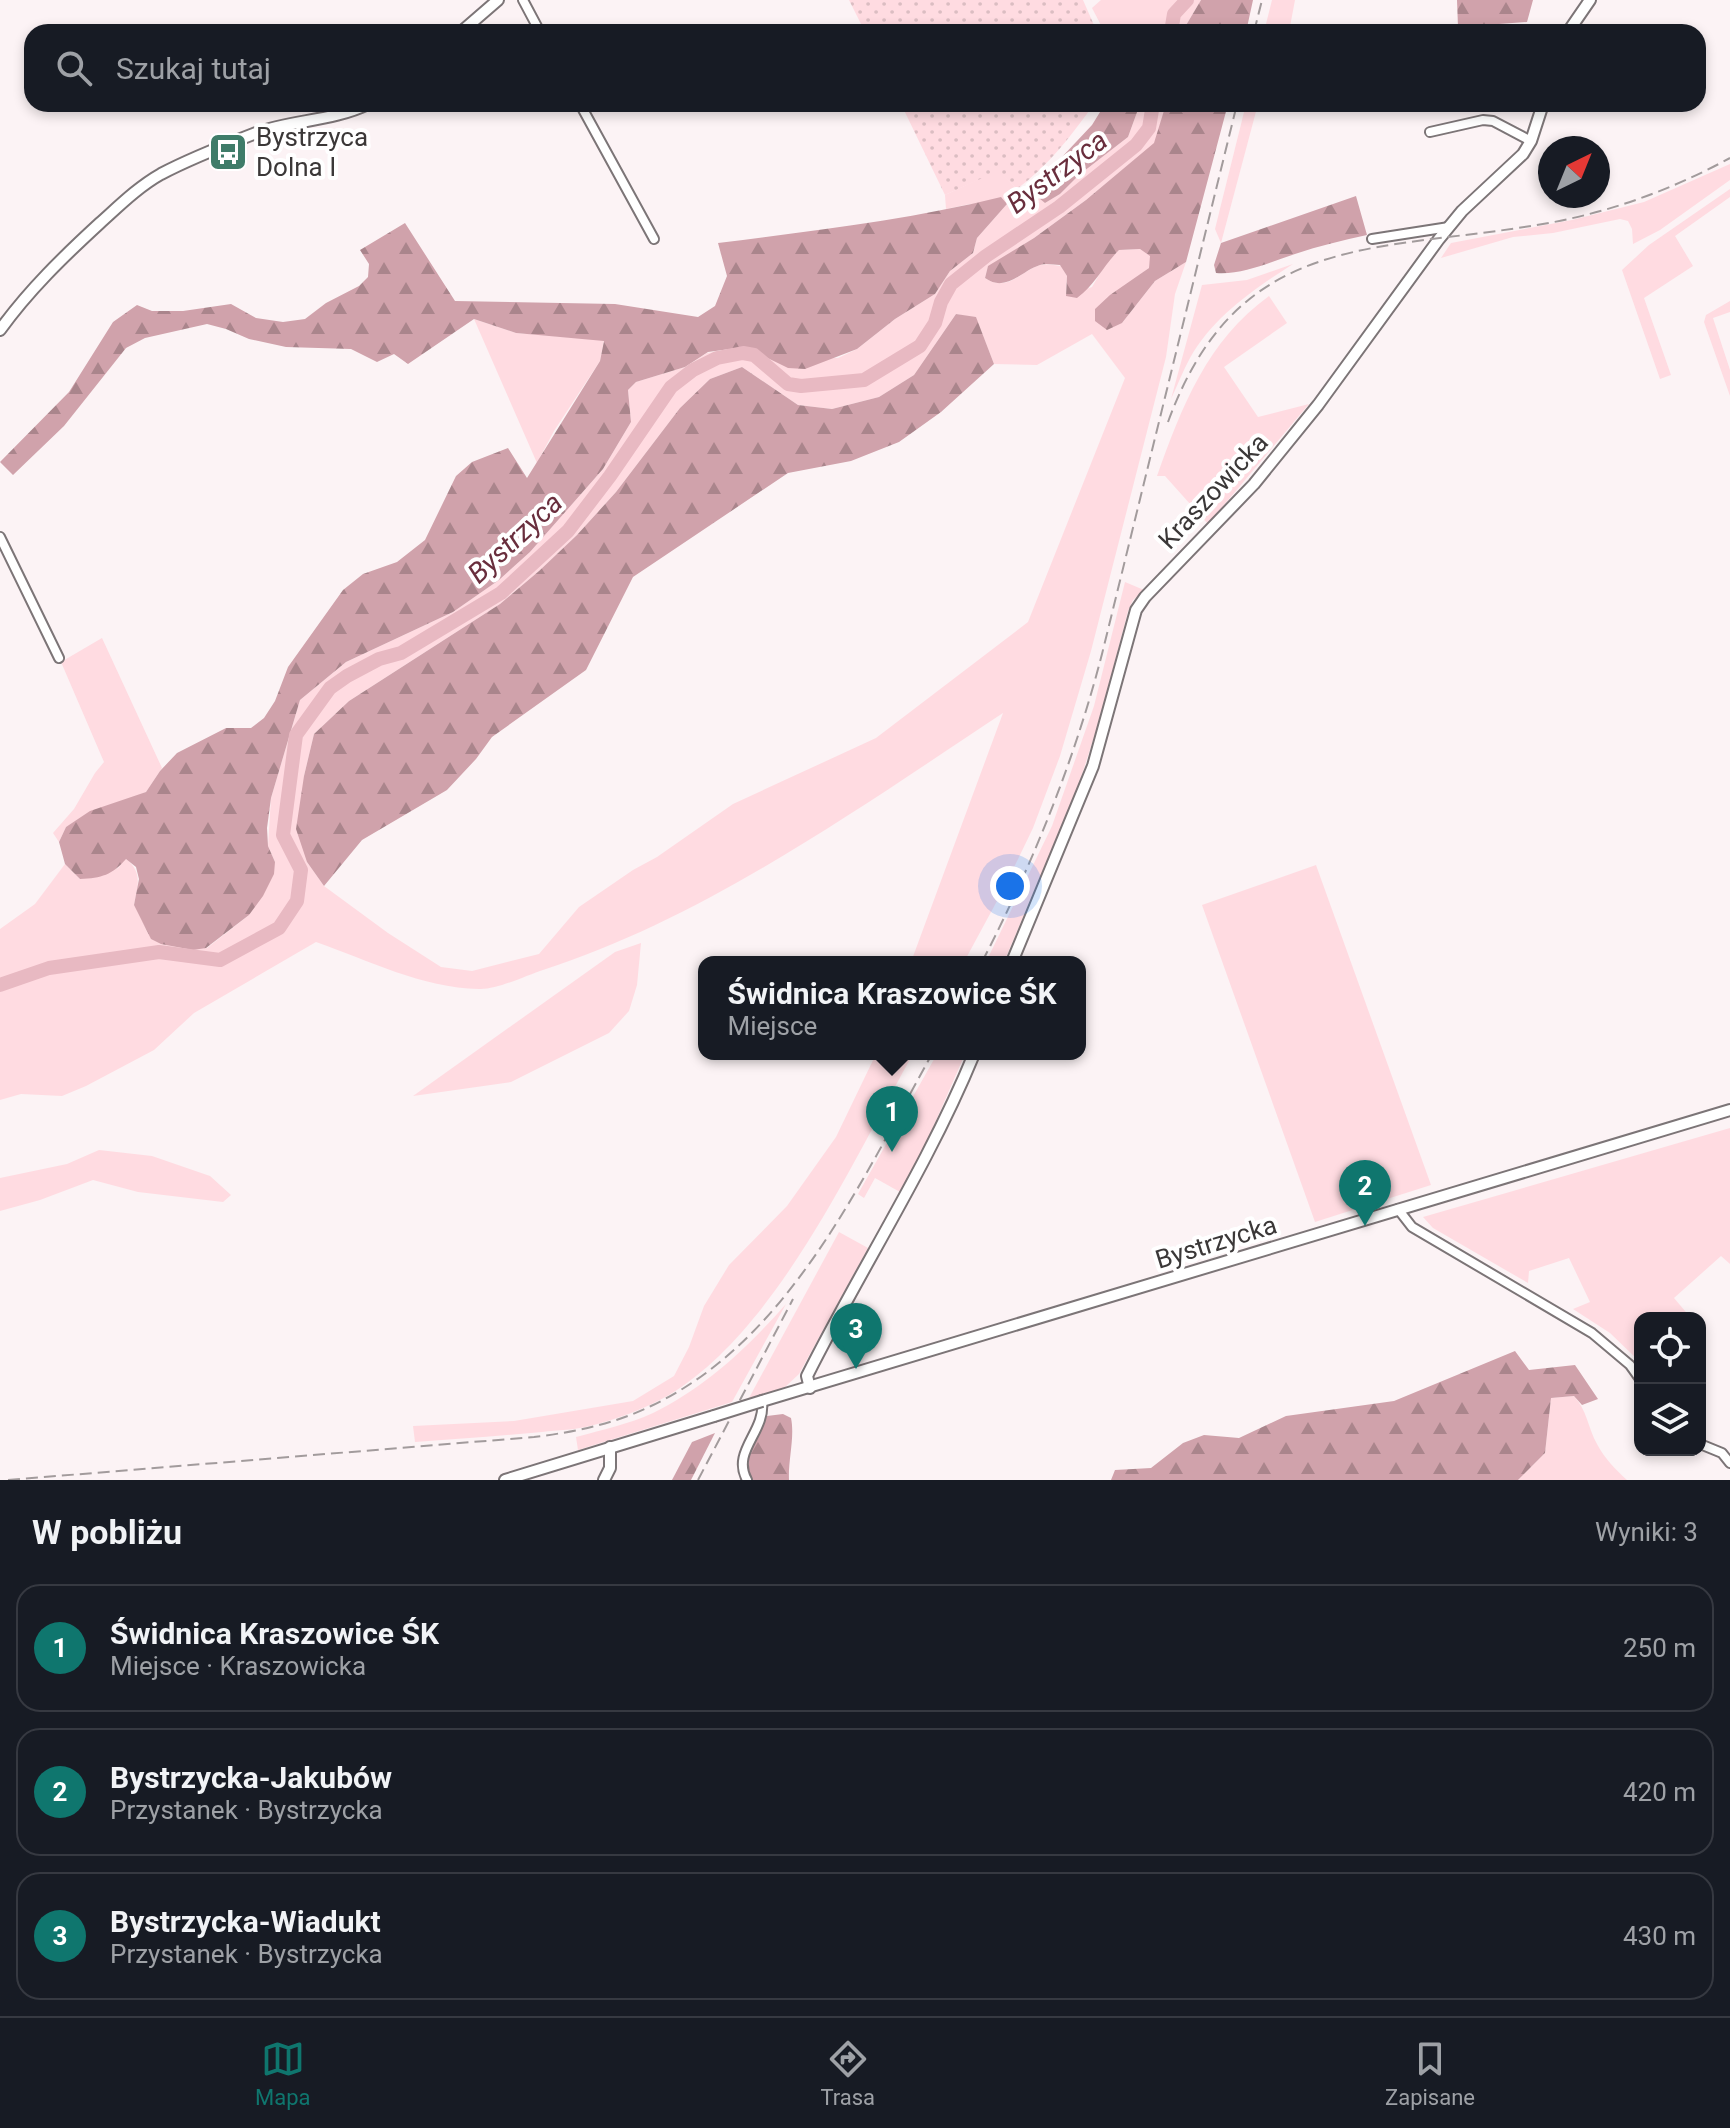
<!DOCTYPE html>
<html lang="pl">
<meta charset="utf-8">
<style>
:root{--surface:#171b24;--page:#20242c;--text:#f1f3f6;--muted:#9ea1a6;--line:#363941;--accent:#0f766e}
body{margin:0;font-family:Roboto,sans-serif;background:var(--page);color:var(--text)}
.controls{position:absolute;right:24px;bottom:24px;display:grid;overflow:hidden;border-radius:16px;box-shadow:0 4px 12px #0003}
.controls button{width:72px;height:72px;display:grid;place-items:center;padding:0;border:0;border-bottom:2px solid var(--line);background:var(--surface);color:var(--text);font:40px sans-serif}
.compass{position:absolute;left:1538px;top:136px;width:72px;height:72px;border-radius:50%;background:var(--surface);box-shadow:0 4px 12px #0003;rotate:43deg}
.you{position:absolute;left:1010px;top:886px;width:28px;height:28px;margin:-20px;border:6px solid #fff;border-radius:50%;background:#1a73e8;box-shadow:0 0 0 12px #1a73e833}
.badge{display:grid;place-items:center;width:52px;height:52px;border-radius:50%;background:var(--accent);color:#fff;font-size:26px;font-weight:700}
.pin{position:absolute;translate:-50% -66px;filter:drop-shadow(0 2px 4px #0008)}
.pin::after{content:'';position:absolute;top:42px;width:28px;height:24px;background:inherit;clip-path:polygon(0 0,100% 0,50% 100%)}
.popup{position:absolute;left:698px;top:956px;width:388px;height:104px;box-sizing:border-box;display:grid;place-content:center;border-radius:16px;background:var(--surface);filter:drop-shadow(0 2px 6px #0005);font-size:26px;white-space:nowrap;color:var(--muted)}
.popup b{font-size:30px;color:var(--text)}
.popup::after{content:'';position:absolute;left:50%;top:100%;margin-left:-16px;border:16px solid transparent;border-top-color:var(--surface)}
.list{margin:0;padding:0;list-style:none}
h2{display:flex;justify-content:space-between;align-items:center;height:104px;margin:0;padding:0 32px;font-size:34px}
h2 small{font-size:26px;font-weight:400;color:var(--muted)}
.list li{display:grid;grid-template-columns:52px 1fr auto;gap:24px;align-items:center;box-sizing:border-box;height:128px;margin:0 16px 16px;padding:0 16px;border:2px solid var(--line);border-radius:24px}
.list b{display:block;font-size:30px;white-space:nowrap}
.list p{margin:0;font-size:26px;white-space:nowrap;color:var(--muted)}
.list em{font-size:26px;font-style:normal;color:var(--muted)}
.icon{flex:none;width:44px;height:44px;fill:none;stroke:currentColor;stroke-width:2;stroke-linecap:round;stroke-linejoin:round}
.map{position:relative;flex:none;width:1730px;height:1480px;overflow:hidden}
.search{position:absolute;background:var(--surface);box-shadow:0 4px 12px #0003;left:24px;right:24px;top:24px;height:88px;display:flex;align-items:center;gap:20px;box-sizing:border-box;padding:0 28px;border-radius:24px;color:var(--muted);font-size:30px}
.sheet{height:536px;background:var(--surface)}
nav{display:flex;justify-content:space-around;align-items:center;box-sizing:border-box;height:112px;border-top:2px solid var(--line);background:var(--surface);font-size:22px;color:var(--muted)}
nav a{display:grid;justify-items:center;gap:4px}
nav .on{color:var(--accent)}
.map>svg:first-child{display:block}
.grass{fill:#ffdbe1;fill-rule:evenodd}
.forest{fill:url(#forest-firs)}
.garden{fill:url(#garden-dots)}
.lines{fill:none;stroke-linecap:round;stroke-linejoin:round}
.river{stroke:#e8b9c2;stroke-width:14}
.minor-casing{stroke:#7c7577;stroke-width:12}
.tertiary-casing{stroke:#7c7577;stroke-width:14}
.minor{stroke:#fff;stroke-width:8}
.tertiary{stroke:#fff;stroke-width:10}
.rail{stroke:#a29b9c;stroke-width:2;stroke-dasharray:12 6;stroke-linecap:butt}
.tertiary-bridge-casing{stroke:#7c7577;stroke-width:14;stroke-linecap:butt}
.tertiary-bridge{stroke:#fff;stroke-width:10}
.labels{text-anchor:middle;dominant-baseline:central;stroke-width:8;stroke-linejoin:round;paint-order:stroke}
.poi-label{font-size:26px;fill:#3b3838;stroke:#fff;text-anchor:start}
.street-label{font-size:26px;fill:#3b3838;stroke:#fff}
.water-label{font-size:28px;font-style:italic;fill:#692e3d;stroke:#fff}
</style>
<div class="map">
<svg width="1730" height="1480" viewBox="0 0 1730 1480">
<defs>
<pattern id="forest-firs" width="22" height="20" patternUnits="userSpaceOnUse" patternTransform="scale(2)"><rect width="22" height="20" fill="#d0a2ab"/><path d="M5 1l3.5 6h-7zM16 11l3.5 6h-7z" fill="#aa858c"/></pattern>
<pattern id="garden-dots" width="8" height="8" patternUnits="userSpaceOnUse" patternTransform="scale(2)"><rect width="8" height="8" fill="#ffdbe1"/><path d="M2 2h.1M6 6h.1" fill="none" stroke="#dbbdc2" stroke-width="1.8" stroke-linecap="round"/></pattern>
</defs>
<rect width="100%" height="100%" fill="#fcf3f5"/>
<g class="grass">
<path d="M 1101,0 L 1201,0 L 1182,32 L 1144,32 L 1137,26 L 1104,31 L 1092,8 Z"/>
<path d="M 1272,0 L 1295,0 L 1289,32 L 1264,32 Z"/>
<path d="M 1140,104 L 1166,104 L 1155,143 L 1086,200 L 1034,238 L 988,267 L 985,278 C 1007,293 1021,271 1040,265 C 1046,263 1054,265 1061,266 L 1067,276 L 1066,296 L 1092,287 L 1106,263 L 1119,250 L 1140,249 L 1151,256 L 1149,268 L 1132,281 L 1122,323 L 1155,281 L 1186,262 L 1175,294 L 1166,357 L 1091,651 L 1060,756 L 1033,828 L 1004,888 L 964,962 L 911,962 L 1003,713 C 861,807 705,918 543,970 C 525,976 496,990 479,989 C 422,988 368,960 316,942 L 194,1013 L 154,1050 L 86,1086 L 62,1096 L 21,1094 L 0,1100 L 0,929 L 35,904 L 65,864 L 80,879 L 118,868 L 125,858 C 143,872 138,885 134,905 L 207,948 L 249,915 L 275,862 L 268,846 L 271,798 L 300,700 L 346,662 L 453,612 L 499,580 L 530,552 L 603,469 L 631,422 L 628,390 L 636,382 L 685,367 L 707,353 L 745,347 L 765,355 L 838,358 L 857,349 L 895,319 L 935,294 L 950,271 L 973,253 L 977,238 L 1007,204 L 970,204 L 946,209 L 945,195 L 998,170 L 1017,189 L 1030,191 L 1045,203 L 1060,194 L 1079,175 L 1128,137 ZM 956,314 L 976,318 L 994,364 L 1037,365 L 1092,334 L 1125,378 L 1028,622 L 876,738 L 733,804 L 657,857 L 633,870 L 579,907 L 539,954 L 472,971 L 441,967 L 388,933 L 324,886 L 307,862 L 304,776 L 314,734 L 349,701 L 500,604 L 539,571 L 577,535 L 616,492 L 680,408 L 710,379 L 742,367 L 798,405 L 832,409 L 879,397 L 914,375 Z"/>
<path d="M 1246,104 L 1258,104 L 1221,243 L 1215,229 Z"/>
<path d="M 1730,164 L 1730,180 L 1660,230 L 1633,244 L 1632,229 L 1628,221 L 1620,219 L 1553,233 L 1513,237 L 1441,258 L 1451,243 L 1572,220 L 1644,202 Z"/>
<path d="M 1730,189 L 1730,197 L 1675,236 L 1693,266 L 1644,298 L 1671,375 L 1660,379 L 1622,270 L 1649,245 Z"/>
<path d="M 1293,264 C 1254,289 1213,317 1190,358 C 1183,371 1177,386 1171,399 L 1202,285 L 1247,280 Z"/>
<path d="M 1269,296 L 1287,323 L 1224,367 L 1258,417 L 1309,404 L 1208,524 L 1165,476 L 1157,476 C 1182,406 1207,341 1269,296 Z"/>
<path d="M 1730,301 L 1730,312 L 1713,318 L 1730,370 L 1730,396 L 1704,322 L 1706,315 Z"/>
<path d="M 474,319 L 516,333 L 604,340 L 600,361 L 554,431 L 537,463 Z"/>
<path d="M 1125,582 L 1144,590 L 1133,600 L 1128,611 L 1101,715 L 1078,787 L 1004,962 L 986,962 L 1052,826 L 1094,706 Z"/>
<path d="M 102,638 L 162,768 L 146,792 L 66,827 L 59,842 L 53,833 L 74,809 L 95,773 L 104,762 L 61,662 Z"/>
<path d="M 1316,865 L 1431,1185 L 1315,1222 L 1202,905 Z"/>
<path d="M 641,943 L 637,985 L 629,1011 L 609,1033 L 511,1082 L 413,1096 L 615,952 Z"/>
<path d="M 876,1054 L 913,1054 C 852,1162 777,1330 669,1395 C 645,1409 617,1419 590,1426 C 575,1430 558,1430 542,1432 C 500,1436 457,1439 415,1442 L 413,1426 L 514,1421 L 633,1401 L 674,1376 L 689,1347 L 704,1306 L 729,1265 L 787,1206 L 836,1137 Z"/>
<path d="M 937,1054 L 965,1054 L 928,1139 L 900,1192 L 875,1178 L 864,1198 L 858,1194 Z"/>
<path d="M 1730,1128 L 1730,1264 L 1721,1256 L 1674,1298 L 1691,1318 L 1640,1318 L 1639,1361 L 1610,1333 L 1573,1309 L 1590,1302 L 1569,1258 L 1529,1271 L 1528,1283 L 1433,1228 L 1423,1217 Z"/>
<path d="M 99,1150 L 152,1156 L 210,1176 L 231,1195 L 223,1202 L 138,1192 L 93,1180 L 40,1200 L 0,1211 L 0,1178 L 67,1164 Z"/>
<path d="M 839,1232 L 868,1248 L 799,1374 L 783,1389 L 749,1398 Z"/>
<path d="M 786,1304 L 732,1402 L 578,1450 L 576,1437 C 602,1430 629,1424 653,1413 C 706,1387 748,1347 786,1304 Z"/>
<path d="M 1574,1396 C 1587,1410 1588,1428 1597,1444 C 1605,1459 1615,1469 1627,1480 L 1518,1480 L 1545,1453 L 1551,1398 Z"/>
</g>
<g class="forest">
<path d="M 1201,0 L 1253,0 L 1246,32 L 1182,32 Z"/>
<path d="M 1457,0 L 1533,0 L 1527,22 L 1458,27 Z"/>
<path d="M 1105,104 L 1140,104 L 1128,137 L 1079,175 L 1060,194 L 1045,203 L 1030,191 L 1092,125 Z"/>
<path d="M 1166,104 L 1228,104 L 1186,262 L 1155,281 L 1122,323 L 1107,330 L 1095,321 L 1095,309 L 1110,295 L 1149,268 L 1150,256 L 1140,249 L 1119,250 C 1103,266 1095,285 1077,298 L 1066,296 L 1067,276 L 1060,265 C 1054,265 1046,263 1040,265 C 1021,271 1006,293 985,278 L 988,266 L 1034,238 L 1086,200 L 1154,143 Z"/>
<path d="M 1356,196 L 1367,235 C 1343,240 1319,246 1295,254 C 1270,262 1243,275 1216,273 L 1214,265 L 1221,243 Z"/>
<path d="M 1001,197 L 1007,204 L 977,238 L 973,253 L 950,271 L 935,294 L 895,319 L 857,349 L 805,369 L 788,368 L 745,347 L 708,352 L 685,367 L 636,382 L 628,390 L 631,422 L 603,469 L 530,552 L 499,580 L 453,612 L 346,662 L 300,700 L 271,798 L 267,828 L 268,846 L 275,862 L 274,874 L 263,896 L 249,915 L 206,948 L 193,950 L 161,944 L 151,939 L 134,905 L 139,879 L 136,867 L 126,859 C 112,875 102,878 80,879 L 65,864 L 59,842 L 66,827 L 90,811 L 146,792 L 160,771 L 177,753 L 226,728 L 251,728 L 264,718 L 275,701 L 288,667 L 343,590 L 363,574 L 397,562 L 425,540 L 456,476 L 472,462 L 508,448 L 527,478 L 600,361 L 604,341 L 516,333 L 474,319 L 408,364 L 394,354 L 377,362 L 351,349 L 286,347 L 249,339 L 226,329 L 207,324 L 145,338 L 126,348 L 64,426 L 13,475 L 0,462 L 69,392 L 113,322 L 137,305 L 152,311 L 183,311 L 231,304 L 256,318 L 283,322 L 305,319 L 326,303 L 359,286 L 368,277 L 369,264 L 360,250 L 405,223 L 455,301 L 615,304 L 698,317 L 715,306 L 727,276 L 718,243 C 812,231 908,220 1001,197 Z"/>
<path d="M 956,314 L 976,317 L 994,364 L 941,412 L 899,442 L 851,461 L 788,473 L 633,577 L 586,670 L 492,737 L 476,759 L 447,790 L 362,840 L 324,886 L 307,862 L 296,829 L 304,776 L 314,734 L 349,701 L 500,604 L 539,571 L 577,535 L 616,492 L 680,408 L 710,379 L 742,367 L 798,405 L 832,409 L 879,397 L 914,375 Z"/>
<path d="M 1515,1351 L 1529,1370 L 1575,1365 L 1598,1399 L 1582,1405 L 1574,1396 L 1551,1398 L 1545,1453 L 1518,1480 L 1111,1480 L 1115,1470 L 1151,1468 L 1183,1443 L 1204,1435 L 1239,1438 L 1286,1416 L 1394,1401 Z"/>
<path d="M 783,1414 L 791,1418 C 795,1437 788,1460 789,1480 L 751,1480 C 742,1457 756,1435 767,1416 Z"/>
<path d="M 715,1433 L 691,1480 L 672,1480 L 692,1442 Z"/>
</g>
<g class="garden">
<path d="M 849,0 L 1083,0 L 1097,32 L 865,32 Z"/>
<path d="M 901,104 L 1094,104 C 1071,136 1048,166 1017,189 L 998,171 L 945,195 Z"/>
</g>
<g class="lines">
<g class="river">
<path d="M 1171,32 L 1174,14 L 1187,0"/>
<path d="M 0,985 L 49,968 L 159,952 L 220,960 L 279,928 L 297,901 L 301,870 L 283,835 L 296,735 L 330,688 L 347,676 L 379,659 L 401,653 L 501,593 L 568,531 L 610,476 L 671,387 L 693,370 L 717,358 L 743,353 L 754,355 L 788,384 L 801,386 L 864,380 L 920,346 L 935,323 L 941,302 L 951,284 L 986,256 L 1059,207 L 1136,145 L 1149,128 L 1153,104"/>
</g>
<g class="minor-casing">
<g id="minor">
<path d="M 523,0 L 540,32"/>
<path d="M 580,104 L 654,239"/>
<path d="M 1430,132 L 1483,120 L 1493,121 L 1531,141"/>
<path d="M 1372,239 L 1449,227"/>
<path d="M 0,537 L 59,658"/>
<path d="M 1398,1209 L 1412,1227 L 1592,1333 L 1630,1365 L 1640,1379"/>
<path d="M 1700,1444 L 1722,1453 L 1730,1463"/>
<path d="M 747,1480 C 731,1451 766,1432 762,1401"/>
</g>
</g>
<g class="tertiary-casing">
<g id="tertiary">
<path d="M 461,32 L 498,0"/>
<path d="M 1568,32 L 1590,0"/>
<path d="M 0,330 C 29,290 63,257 100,223 C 119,206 138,187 161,174 C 191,158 225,145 256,133 C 292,120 333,121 368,104"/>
<path d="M 1012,962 L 1093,766 L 1136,610 L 1145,597 L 1254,484 L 1318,405 L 1439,239 L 1462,211 L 1523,154 L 1531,141 L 1543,104"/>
<path d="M 810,1388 L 807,1376 C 861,1268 928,1166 974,1054"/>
<path d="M 762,1401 L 1730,1110"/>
<path d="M 505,1480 L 714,1416"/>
<path d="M 604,1480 L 610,1468 L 610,1447"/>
</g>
</g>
<use href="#minor" class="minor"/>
<use href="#tertiary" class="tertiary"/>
<g class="rail">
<path d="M 1254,32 L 1262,0"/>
<path d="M 1168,422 C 1240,225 1383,254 1554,222 C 1616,210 1675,188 1730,158"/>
<path d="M 982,962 C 1033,863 1074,762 1102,654 L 1237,104"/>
<path d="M 8,1480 L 534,1437 C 575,1432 614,1424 651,1406 C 789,1341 861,1181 932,1054"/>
<path d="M 698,1480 L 793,1299"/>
</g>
<g class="tertiary-bridge-casing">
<path id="tertiary-bridge" d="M 714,1416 L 762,1401"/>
</g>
<use href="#tertiary-bridge" class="tertiary-bridge"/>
</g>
<defs>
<g id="bus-square" transform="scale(2)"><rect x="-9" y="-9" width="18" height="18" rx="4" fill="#3f7c69" stroke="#fff"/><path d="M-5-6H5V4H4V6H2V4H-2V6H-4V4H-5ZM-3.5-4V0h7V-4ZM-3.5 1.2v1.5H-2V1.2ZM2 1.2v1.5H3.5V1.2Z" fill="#fff"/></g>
</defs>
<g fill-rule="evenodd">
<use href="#bus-square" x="228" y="152"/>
</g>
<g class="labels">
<g class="poi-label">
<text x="256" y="137">Bystrzyca<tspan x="256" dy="30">Dolna I</tspan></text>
</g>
<g class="street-label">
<text transform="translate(1213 491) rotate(-47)">Kraszowicka</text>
<text transform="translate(1216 1242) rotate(-17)">Bystrzycka</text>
</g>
<g class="water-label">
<text transform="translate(1057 172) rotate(-37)">Bystrzyca</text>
<text transform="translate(515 538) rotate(-43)">Bystrzyca</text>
</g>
</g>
</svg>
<div class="controls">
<button><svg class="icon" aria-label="locate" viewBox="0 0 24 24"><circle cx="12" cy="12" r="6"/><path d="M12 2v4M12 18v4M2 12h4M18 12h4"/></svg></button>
<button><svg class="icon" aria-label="layers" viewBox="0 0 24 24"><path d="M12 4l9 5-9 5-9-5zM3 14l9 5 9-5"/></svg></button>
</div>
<svg class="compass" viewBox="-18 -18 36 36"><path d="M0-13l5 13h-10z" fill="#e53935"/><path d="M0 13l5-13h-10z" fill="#9ea1a6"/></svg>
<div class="you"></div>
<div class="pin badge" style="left:892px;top:1152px">1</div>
<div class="popup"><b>Świdnica Kraszowice ŚK</b>Miejsce</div>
<div class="pin badge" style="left:1365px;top:1226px">2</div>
<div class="pin badge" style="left:856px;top:1369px">3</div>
<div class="search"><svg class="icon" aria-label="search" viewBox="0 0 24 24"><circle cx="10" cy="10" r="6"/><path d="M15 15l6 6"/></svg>Szukaj tutaj</div>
</div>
<section class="sheet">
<h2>W pobliżu<small>Wyniki: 3</small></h2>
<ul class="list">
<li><span class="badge">1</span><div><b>Świdnica Kraszowice ŚK</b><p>Miejsce · Kraszowicka</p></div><em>250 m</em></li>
<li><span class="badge">2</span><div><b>Bystrzycka-Jakubów</b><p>Przystanek · Bystrzycka</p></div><em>420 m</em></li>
<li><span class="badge">3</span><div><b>Bystrzycka-Wiadukt</b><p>Przystanek · Bystrzycka</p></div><em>430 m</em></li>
</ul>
</section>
<nav>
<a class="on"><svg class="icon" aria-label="map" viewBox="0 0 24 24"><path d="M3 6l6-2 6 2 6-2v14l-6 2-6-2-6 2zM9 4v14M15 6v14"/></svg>Mapa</a>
<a><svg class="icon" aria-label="directions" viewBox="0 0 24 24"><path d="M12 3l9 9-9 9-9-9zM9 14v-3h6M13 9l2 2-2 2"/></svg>Trasa</a>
<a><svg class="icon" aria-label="saved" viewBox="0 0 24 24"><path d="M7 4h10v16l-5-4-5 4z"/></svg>Zapisane</a>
</nav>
